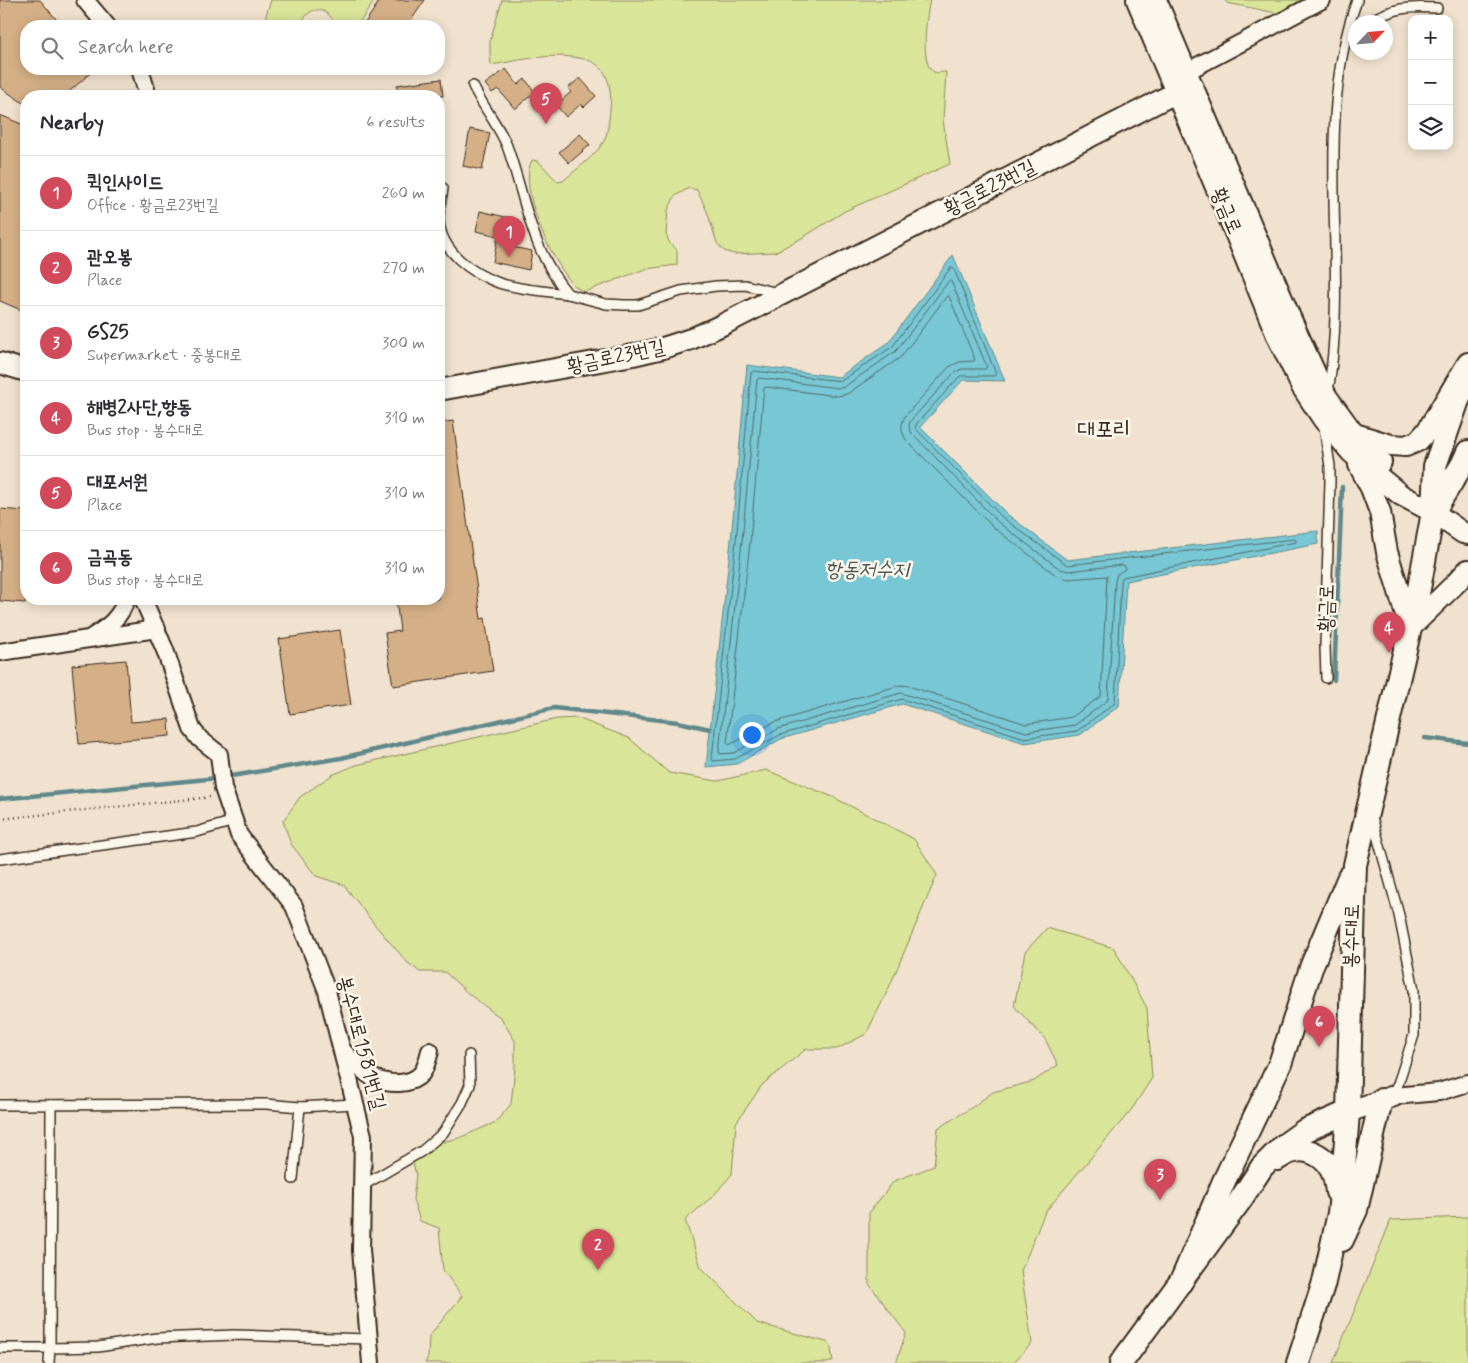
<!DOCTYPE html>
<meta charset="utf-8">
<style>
:root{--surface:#fff;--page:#f7f7f7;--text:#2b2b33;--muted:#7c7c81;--line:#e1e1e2;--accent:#d1495b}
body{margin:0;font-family:Mynerve,"Poor Story",sans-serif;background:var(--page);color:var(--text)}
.controls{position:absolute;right:15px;top:15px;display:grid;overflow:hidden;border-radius:10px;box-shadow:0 2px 12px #0003}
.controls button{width:45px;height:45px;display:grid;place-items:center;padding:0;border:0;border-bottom:1px solid var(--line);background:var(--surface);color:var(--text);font:25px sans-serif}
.compass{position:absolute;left:1348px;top:15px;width:45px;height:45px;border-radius:50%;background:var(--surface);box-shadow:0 2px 12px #0003;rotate:64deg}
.you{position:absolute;left:751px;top:734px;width:18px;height:18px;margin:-12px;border:4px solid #fff;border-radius:50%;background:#1a73e8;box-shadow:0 0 0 8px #1a73e833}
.badge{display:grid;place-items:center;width:32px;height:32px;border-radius:50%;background:var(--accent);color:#fff;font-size:16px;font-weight:700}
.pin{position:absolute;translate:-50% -41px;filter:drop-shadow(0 1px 2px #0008)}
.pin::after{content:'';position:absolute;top:26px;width:18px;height:15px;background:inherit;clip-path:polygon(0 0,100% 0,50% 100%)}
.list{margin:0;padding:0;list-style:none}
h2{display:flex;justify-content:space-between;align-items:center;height:65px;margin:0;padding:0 20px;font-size:21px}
h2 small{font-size:16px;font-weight:400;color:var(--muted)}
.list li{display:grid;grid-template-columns:32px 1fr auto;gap:15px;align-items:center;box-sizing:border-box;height:75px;padding:0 20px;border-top:1px solid var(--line)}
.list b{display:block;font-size:19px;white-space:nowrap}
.list p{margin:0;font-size:16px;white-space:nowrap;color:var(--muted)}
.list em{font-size:16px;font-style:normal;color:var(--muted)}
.icon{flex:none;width:28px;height:28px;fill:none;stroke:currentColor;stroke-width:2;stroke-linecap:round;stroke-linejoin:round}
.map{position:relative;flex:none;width:1468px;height:1363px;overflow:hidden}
.search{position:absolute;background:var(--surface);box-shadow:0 2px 12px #0003;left:20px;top:20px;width:425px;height:55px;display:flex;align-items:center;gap:12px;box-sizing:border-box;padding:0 18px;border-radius:20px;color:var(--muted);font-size:19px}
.panel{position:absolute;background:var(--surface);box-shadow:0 2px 12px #0003;left:20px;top:90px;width:425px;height:515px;border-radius:20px}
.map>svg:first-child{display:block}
.green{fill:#d9e598;stroke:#8a885b}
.water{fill:#78c7d4;stroke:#60888b}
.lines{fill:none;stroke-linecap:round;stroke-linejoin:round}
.shore{stroke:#536967;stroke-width:1}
.stream{stroke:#60888b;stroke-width:4.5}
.building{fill:#d5b087;stroke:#3b2a1e}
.service-casing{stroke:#3b2a1e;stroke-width:12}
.minor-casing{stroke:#3b2a1e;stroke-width:20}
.tertiary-casing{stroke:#3b2a1e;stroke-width:24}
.secondary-casing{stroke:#3b2a1e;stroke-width:26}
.path{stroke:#3b2a1e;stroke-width:2.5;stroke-dasharray:1 4;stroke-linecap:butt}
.service{stroke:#fbf7ec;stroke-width:9}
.minor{stroke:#fbf7ec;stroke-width:16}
.tertiary{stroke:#fbf7ec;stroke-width:20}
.secondary{stroke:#fbf7ec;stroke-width:22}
.labels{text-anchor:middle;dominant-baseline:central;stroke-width:5;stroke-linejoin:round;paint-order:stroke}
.street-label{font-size:20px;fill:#3b2a1e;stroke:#fbf7ec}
.water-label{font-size:21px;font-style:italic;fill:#4d5955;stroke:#fbf7ec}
.quarter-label{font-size:22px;fill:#3b2a1e;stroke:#fbf7ec}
</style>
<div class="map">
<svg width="1468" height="1363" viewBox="0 0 1468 1363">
<rect width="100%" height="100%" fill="#f0e2ce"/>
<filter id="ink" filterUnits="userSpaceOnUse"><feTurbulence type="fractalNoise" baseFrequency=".02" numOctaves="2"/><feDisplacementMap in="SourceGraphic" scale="10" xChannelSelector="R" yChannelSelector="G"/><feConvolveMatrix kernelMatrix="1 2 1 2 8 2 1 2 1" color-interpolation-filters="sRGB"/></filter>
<g filter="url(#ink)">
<g class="green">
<path d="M 271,0 L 375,0 L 357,26 L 337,26 C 326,6 310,3 300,26 L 266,26 L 266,15 Z"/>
<path d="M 502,0 L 930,0 C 927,12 919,66 934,72 C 937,73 942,72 946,72 L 943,120 L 950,164 L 845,211 L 802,238 L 775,252 L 734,254 L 724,251 L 717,243 L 707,211 L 697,190 L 689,188 L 675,196 L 668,210 L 666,234 L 669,242 L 677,250 L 677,265 L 645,269 L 584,292 C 580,289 575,287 572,283 C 552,261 517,188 532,160 L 538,161 L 558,182 L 563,181 C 575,170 594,157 602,144 C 607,137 608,128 609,119 C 612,97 613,67 587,60 C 556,51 522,60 491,65 L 490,54 L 490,41 Z"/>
<path d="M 1225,0 L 1322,0 L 1291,16 L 1227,3 Z"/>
<path d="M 577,718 L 629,738 L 669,773 L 718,781 L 766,770 L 833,797 L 914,839 L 937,875 L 888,990 L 866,1034 L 837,1049 L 806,1049 L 762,1085 L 736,1123 L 732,1174 L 714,1195 L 685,1220 L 701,1267 L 757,1323 L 830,1343 L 833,1361 L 827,1363 L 425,1363 L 428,1357 L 429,1336 L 462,1296 L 443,1270 L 439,1228 L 420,1221 L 413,1199 L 416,1175 L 411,1154 L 426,1146 L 459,1138 L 496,1122 L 511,1104 L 515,1067 L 515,1041 L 501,1018 L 470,995 L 445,972 L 420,972 L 407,962 L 375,925 L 344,885 L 316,876 L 291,844 L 283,821 L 300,797 L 332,775 L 356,765 L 557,719 Z"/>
<path d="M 1047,928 L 1114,948 L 1147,1008 L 1152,1078 L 1132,1109 L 1045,1212 L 1021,1271 L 1032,1343 L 1013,1363 L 896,1363 L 906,1333 L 869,1284 L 869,1213 L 894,1181 L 934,1166 L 938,1128 L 971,1108 L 993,1092 L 1034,1081 L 1058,1065 L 1045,1039 L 1014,1006 L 1025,952 Z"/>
<path d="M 1468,1217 L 1468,1363 L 1333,1363 L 1391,1220 Z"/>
</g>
<path class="water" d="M 953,255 L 1005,381 L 963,380 L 920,427 L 1007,514 L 1067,560 L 1318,531 L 1318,544 L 1126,581 L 1119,706 L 1080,735 L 1025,743 L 902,704 L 781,739 L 737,764 L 706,767 L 731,540 L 747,365 L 839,377 L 888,343 Z"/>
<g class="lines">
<g class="shore">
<path d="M 951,268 L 954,269 L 996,374 L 994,376 L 960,376 L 917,423 L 915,428 L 1003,518 L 1067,565 L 1294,539 L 1296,540 L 1296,542 L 1123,577 L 1121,581 L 1115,703 L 1077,731 L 1025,738 L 902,699 L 780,735 L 735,759 L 713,761 L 712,758 L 736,541 L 751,373 L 754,371 L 841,381 L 892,347 Z"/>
<path d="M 951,281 L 987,367 L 985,369 L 962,369 L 955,372 L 912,419 L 909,424 L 910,431 L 999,523 L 1060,569 L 1068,571 L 1122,565 L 1125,566 L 1125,569 L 1117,574 L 1115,581 L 1108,700 L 1075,725 L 1026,732 L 901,693 L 778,729 L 734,753 L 720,754 L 719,751 L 742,541 L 757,380 L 759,378 L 838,388 L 844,387 L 896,351 L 948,282 Z"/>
<path d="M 949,296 L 975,360 L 974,361 L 959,362 L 949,367 L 905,416 C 900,425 901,433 907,441 L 994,528 L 1056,575 L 1067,579 L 1107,576 L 1101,696 L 1072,717 L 1026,724 L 909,686 L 900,685 L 775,722 L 729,745 L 727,743 L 750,542 L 764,388 L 766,387 L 837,396 L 847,394 L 901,357 L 946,297 Z"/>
</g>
<g class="stream">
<path d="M 1334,680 L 1342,487"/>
<path d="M 1425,738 L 1468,743"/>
<path d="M 225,777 L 341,758 L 554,708 L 678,722 L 710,729"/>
<path d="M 0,799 L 218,778"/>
</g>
</g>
<g class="building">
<path d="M 0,0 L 40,0 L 62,26 L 26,26 L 26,69 L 95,69 L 64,96 L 26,96 L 26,105 L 0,87 Z"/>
<path d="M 380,0 L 425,0 L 407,26 L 363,26 Z"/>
<path d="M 506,69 L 518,85 L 525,79 L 535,92 L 515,109 L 498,89 L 492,93 L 485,84 Z"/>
<path d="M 580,78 L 596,96 L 584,107 L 581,104 L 566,117 L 556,105 L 571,92 L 568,88 Z"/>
<path d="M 441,79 L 443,96 L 399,96 L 397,85 Z"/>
<path d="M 0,115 L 26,126 L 26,312 L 0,301 Z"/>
<path d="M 470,129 L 490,133 L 482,170 L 463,166 Z"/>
<path d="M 580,134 L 590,145 L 569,163 L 559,152 Z"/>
<path d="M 480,211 L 518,220 L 512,247 L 532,251 L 529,270 L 493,262 L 498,236 L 476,231 Z"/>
<path d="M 453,421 L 481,619 L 485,618 L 493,671 L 393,686 L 385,633 L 400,631 L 396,599 L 439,599 L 439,423 Z"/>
<path d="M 0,509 L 26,511 L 26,603 L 0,601 Z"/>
<path d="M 340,630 L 351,705 L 290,714 L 279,639 Z"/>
<path d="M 126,660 L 131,722 L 169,719 L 170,736 L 79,744 L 72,665 Z"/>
</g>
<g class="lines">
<g class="service-casing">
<g id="service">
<path d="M 1368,22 C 1393,8 1408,6 1437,8"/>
<path d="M 443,188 C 442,198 439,209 439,219 C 440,251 471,273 499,283 C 521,290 546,291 568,294 C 530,249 526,199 507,146 C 499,126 483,107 473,86"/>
<path d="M 568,294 L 606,304 L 624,305 L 638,305 L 681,291 L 716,286 L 745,285 L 778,293"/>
<path d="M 1328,392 C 1350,263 1312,127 1357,0"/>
<path d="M 1324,427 L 1330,466 L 1330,481 L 1325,645 L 1326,678"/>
<path d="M 1372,817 L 1399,915 L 1414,990 L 1414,1035 L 1394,1096"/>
<path d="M 0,859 L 197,832 L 234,821"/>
<path d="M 0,1105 L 266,1104 L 300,1107 L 355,1104"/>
<path d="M 293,1179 L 300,1107"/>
<path d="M 362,1186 L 422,1151 L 443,1133 L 462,1103 L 470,1085 L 469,1055"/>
<path d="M 0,1348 L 50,1348 L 51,1105"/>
<path d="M 49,1363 L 50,1348 L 98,1347 L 157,1338 L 234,1335 L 369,1339"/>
</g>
</g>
<g class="minor-casing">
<g id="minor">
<path d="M 85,0 L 107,26"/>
<path d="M 140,69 L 146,89 L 146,96"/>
<path d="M 1186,72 L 1322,0"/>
<path d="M 143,599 L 165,650 L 192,729 L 200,739 L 219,754 L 223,788 L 239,835 L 294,906 L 327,991 L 363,1136 L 361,1250 L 371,1363"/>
<path d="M 92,637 C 108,627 121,617 126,599"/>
<path d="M 0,652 L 157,629"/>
<path d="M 342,1050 C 352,1060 362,1072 374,1078 C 389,1085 411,1086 422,1073 C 426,1068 428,1058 430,1051"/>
<path d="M 1394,1096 L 1439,1092 L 1468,1083"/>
</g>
</g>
<g class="tertiary-casing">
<g id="tertiary">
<path d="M 1137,0 L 1232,225 L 1278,338 L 1302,387 L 1323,419 L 1351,452 L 1374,473 L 1401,495 L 1433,512 L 1463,533 L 1468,534"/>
<path d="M 1156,0 L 1289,315 L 1320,384 L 1327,397 L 1354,434 L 1381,462"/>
<path d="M 0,363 L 26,371"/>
<path d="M 439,390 L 633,355 L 663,348 L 691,339 L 722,325 L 1175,93 L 1186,72"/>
<path d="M 1355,434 L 1391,445 L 1406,446 L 1418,441 L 1427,431 L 1468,363"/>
<path d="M 1359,465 L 1371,488 L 1380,512 L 1387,552 L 1410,628 L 1456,583 L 1468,570"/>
<path d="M 1348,1112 L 1394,1096"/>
</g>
</g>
<g class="secondary-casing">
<g id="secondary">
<path d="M 1435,509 L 1462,465 L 1468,452"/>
<path d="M 1277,1159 C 1282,1156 1288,1152 1295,1151 C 1307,1148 1322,1155 1329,1166 C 1335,1173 1336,1184 1337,1192"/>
<path d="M 1342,1240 L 1356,1210 L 1381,1100"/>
<path d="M 1181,1282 L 1224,1181 L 1280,1064 L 1312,965 L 1349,877"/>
<path d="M 1121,1363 L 1239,1202 L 1262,1167 L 1283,1146 L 1304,1131 L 1348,1112"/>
<path d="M 1298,1363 L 1324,1282 L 1339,1213 L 1344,1167 L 1348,1112 L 1355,865 L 1418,594 L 1433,512 L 1435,466 L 1458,400 L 1468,379"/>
</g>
</g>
<path class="path" d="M 0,819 L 210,797"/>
<use href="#service" class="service"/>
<use href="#minor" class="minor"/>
<use href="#tertiary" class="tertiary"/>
<use href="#secondary" class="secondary"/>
</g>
</g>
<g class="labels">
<g class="street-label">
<text transform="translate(990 188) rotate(-27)">황금로23번길</text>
<text transform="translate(1226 211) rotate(67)">황금로</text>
<text transform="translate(616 357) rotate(-12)">황금로23번길</text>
<text transform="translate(1327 608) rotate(-88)">황금로</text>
<text transform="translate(1352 936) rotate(-88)">봉수대로</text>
<text transform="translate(361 1043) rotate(75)">봉수대로1581번길</text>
</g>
<g class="water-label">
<text x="867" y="570">항동저수지</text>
</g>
<g class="quarter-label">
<text x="1104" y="430">대포리</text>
</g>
</g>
</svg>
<div class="controls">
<button>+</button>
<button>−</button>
<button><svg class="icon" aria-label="layers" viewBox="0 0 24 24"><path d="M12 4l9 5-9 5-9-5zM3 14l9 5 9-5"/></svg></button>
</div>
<svg class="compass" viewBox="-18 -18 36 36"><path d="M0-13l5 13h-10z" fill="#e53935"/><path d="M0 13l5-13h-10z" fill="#7c7c81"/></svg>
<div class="you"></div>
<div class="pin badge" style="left:509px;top:257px">1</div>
<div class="pin badge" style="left:598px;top:1270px">2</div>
<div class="pin badge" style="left:1160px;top:1200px">3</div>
<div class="pin badge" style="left:1389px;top:653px">4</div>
<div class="pin badge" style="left:546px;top:124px">5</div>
<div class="pin badge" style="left:1319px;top:1047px">6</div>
<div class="search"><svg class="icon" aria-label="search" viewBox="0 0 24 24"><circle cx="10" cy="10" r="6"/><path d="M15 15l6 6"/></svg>Search here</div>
<section class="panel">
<h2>Nearby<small>6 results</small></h2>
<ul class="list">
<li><span class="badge">1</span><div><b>퀵인사이드</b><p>Office · 황금로23번길</p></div><em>260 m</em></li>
<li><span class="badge">2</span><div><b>관오봉</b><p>Place</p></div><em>270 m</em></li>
<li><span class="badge">3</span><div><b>GS25</b><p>Supermarket · 중봉대로</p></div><em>300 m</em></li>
<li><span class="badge">4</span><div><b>해병2사단,향동</b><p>Bus stop · 봉수대로</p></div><em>310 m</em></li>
<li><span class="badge">5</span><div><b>대포서원</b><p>Place</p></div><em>310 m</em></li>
<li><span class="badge">6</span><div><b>금곡동</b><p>Bus stop · 봉수대로</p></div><em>310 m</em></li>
</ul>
</section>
</div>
